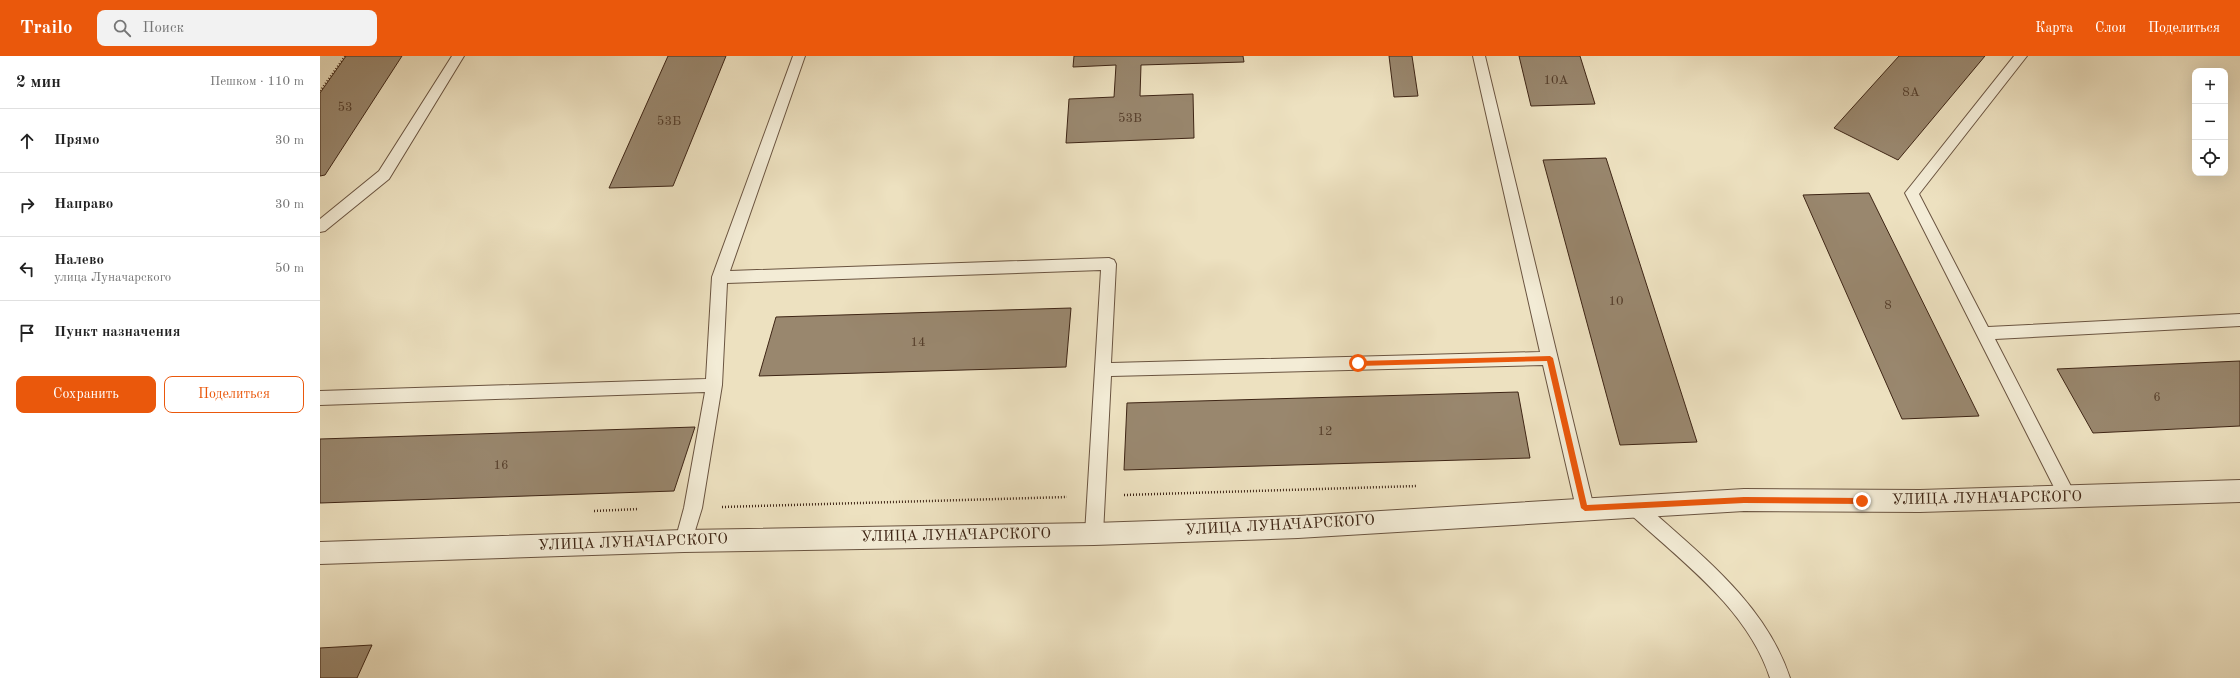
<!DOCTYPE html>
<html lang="ru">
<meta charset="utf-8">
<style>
:root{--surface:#fff;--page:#f2f2f2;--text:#222;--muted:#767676;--line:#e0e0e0;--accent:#ea580c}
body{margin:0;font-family:"Old Standard TT",serif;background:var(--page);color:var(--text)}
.controls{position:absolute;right:12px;top:12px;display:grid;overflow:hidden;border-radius:8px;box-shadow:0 4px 16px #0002}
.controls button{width:36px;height:36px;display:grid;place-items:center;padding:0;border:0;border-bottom:1px solid var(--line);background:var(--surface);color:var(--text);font:20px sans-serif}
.stop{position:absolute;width:12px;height:12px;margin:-9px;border:3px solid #ea580c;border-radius:50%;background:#fff}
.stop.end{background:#ea580c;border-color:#fff;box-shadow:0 1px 4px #0008}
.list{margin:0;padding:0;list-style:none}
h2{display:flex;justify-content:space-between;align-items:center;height:52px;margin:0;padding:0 16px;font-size:17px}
h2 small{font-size:13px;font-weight:400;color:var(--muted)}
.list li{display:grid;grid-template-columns:26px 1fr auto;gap:12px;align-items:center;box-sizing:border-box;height:64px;padding:0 16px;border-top:1px solid var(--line)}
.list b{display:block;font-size:15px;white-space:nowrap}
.list p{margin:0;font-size:13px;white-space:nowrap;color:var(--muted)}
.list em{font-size:13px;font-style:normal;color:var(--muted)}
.actions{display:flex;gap:8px;padding:12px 16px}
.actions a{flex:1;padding:9px 0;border:1px solid var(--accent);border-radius:8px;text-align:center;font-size:14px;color:var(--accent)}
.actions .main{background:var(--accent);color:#fff}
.icon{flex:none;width:22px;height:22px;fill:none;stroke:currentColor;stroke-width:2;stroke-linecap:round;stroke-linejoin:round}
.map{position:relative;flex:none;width:1920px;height:622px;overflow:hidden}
header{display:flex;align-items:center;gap:24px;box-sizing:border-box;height:56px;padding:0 20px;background:var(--accent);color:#fff}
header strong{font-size:19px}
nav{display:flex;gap:22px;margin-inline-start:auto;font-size:14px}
.search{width:280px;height:36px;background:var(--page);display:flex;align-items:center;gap:10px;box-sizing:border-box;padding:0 14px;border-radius:8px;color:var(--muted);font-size:15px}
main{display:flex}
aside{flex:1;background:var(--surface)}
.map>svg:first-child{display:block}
.building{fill:#99876e;stroke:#3e2515}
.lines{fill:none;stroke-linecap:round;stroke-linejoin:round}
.service-casing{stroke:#6a5440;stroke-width:2}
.tertiary-casing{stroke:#6a5440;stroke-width:2}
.path-far1{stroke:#3e2515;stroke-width:2;stroke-dasharray:1 2;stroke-linecap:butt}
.path{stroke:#3e2515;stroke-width:2.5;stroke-dasharray:1 2;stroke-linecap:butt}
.service{fill:#f3ecd6;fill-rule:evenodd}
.tertiary{fill:#f3ecd6;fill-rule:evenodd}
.route{fill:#ea580c}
.labels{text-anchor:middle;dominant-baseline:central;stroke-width:3.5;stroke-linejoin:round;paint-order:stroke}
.number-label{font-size:13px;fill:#553e2b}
.street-label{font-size:15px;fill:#3e2515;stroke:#f3ecd6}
</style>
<header>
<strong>Trailo</strong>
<div class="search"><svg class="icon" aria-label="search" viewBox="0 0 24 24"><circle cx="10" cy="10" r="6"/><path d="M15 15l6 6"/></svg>Поиск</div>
<nav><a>Карта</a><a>Слои</a><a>Поделиться</a></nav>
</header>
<main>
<aside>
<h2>2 мин<small>Пешком · 110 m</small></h2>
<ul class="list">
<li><svg class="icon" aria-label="ahead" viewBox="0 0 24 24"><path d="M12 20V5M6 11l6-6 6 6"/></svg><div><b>Прямо</b></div><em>30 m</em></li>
<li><svg class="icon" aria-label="right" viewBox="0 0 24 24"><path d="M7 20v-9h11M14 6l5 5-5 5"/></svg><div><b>Направо</b></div><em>30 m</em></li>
<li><svg class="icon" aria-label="left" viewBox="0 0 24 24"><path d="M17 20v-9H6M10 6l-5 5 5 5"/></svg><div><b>Налево</b><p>улица Луначарского</p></div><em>50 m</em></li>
<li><svg class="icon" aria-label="arrive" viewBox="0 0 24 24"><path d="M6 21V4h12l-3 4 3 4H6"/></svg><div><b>Пункт назначения</b></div></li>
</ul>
<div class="actions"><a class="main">Сохранить</a><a>Поделиться</a></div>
</aside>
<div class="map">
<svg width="1920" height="622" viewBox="0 0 1920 622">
<rect width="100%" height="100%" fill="#ede1c0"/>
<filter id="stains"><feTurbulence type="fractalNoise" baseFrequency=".005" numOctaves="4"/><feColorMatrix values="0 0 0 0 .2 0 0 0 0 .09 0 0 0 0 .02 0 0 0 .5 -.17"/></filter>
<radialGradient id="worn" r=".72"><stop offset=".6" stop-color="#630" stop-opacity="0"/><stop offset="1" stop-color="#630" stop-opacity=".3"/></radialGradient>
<g class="building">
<path d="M 26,0 L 82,0 L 5,119 L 0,120 L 0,37 Z"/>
<path d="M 348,0 L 406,0 L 353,130 L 289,132 Z"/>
<path d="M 754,0 L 923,0 L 924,6 L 821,9 L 820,40 L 873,38 L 874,82 L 746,87 L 749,43 L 794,41 L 796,9 L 753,11 Z"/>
<path d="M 1069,0 L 1092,0 L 1098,40 L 1074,41 Z"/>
<path d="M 1199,0 L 1260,0 L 1275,48 L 1211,50 Z"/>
<path d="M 1579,0 L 1665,0 L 1578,104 L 1514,72 Z"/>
<path d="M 1286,102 L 1377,386 L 1300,389 L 1223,104 Z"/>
<path d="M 1549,137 L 1659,360 L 1582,363 L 1483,139 Z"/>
<path d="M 751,252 L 746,311 L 439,320 L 456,261 Z"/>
<path d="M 1920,305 L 1920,370 L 1773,377 L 1737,313 Z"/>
<path d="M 1198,336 L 1210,402 L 804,414 L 807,347 Z"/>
<path d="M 375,371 L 354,435 L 0,447 L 0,383 Z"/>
<path d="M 52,589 L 37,622 L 0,622 L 0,592 Z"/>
</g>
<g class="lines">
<g class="service-casing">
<g id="service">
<path d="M 132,0 L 144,0 L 69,123 L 5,175 L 0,176 L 0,163 L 59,115 Z"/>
<path d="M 473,0 L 485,0 L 410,215 L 789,202 L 794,204 L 796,208 L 791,307 L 1220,296 L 1153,0 L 1165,0 L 1274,452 L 1271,458 L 1265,460 L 1259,458 L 1256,452 L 1223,309 L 791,320 L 783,478 L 780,484 L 774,486 L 768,484 L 765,478 L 781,214 L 407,227 L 402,329 L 382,452 L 370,491 L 364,493 L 358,491 L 355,485 L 364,452 L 385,336 L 0,349 L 0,335 L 386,323 L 392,221 Z"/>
<path d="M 1694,0 L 1707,0 L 1599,138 L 1668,271 L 1920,258 L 1920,270 L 1675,283 L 1757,442 L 1754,447 L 1748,450 L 1742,447 L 1585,137 Z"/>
<path d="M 1315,443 L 1321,445 C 1378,497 1445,546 1470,622 L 1450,622 C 1428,553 1360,504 1309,457 L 1306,451 L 1309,445 Z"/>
</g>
</g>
<g class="tertiary-casing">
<path id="tertiary" d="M 1920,424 L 1920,446 L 1600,456 L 1424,455 L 978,482 L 774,489 L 364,496 L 0,508 L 0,486 L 364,474 L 774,467 L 978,460 L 1424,433 L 1600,434 Z"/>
</g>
<path class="path-far1" d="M 0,35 L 25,0"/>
<g class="path">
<path d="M 804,439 L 1097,430"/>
<path d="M 402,451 L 747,441"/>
<path d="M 274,455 L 319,453"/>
</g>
<use href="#service" class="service"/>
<use href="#tertiary" class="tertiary"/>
</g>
<path class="route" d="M 1230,300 L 1233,302 L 1267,449 L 1424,441 L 1542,442 L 1545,445 L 1542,448 L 1424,447 L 1265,455 L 1261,452 L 1227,305 L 1038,310 L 1035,307 L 1038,305 Z"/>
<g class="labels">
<g class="number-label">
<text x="1236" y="24">10А</text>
<text x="1591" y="36">8А</text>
<text x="25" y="51">53</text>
<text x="810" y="62">53В</text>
<text x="349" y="65">53Б</text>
<text x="1296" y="245">10</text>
<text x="1568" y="249">8</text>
<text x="598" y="286">14</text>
<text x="1837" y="341">6</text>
<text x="1005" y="375">12</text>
<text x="181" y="409">16</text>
</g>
<g class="street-label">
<text transform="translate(1667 443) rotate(-1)">УЛИЦА ЛУНАЧАРСКОГО</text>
<text transform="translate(960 470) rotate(-3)">УЛИЦА ЛУНАЧАРСКОГО</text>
<text transform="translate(636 480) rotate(-1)">УЛИЦА ЛУНАЧАРСКОГО</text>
<text transform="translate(313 487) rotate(-2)">УЛИЦА ЛУНАЧАРСКОГО</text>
</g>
</g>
<rect width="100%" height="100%" filter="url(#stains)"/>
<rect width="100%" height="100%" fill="url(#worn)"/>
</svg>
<div class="controls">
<button>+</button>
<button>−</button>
<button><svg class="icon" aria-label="locate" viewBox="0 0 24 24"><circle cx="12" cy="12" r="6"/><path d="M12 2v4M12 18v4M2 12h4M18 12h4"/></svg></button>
</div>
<div class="stop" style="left:1038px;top:307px"></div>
<div class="stop end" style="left:1542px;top:445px"></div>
</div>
</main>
